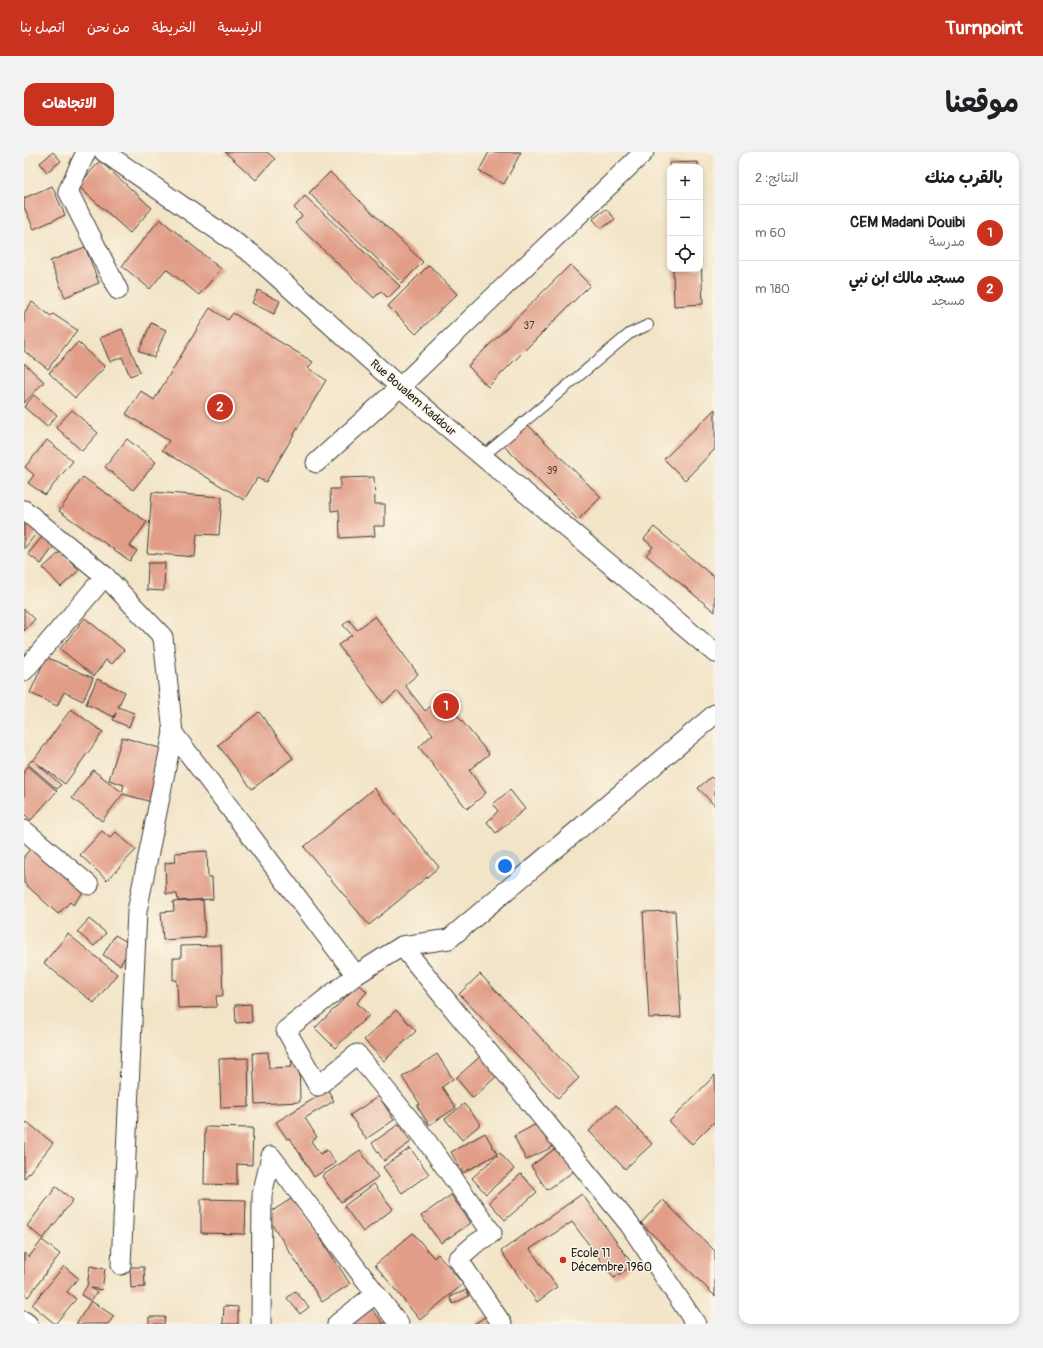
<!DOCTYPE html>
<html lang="ar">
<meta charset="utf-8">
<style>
:root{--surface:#fff;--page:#f2f2f2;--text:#202124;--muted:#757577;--line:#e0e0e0;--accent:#c8321e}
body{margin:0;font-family:Pangolin,"Playpen Sans Arabic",sans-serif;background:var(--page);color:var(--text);direction:rtl}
.controls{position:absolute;right:12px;top:12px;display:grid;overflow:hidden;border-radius:8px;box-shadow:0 2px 6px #0003}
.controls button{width:36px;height:36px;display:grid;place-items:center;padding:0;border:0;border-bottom:1px solid var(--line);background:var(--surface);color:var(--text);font:20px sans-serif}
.you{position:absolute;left:481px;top:714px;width:14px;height:14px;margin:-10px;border:3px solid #fff;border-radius:50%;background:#1a73e8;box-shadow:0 0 0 6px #1a73e833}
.badge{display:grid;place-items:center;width:26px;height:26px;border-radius:50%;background:var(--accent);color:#fff;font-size:13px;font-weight:700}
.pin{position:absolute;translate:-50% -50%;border:2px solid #fff;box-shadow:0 1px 4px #0006}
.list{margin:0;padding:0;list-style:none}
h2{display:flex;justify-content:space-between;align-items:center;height:52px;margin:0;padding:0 16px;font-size:17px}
h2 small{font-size:13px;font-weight:400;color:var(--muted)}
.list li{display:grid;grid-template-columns:26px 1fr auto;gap:12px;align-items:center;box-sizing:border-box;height:56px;padding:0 16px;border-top:1px solid var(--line)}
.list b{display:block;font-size:15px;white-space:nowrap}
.list p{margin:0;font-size:13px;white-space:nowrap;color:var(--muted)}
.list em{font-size:13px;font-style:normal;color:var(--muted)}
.icon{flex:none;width:22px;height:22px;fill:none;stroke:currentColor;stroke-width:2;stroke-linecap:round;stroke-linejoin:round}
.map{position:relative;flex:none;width:691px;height:1172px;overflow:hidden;direction:ltr;border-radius:12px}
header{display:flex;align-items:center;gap:24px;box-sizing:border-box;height:56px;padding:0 20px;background:var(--accent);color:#fff}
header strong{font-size:19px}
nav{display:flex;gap:22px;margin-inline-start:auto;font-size:14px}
.intro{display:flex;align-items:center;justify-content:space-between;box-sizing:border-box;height:96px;padding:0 24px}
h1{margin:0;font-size:28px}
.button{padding:10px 18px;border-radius:12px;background:var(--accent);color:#fff;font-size:14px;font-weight:700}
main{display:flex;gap:24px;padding:0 24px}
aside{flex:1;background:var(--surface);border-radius:12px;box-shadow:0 2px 6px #0003}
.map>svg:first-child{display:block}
.building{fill:#e19d87}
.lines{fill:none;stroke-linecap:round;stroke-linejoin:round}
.lane-casing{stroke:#3c3a36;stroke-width:12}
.street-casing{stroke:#3c3a36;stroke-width:21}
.lane{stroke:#fff;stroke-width:10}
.street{stroke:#fff;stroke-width:19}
.poi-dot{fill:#c8321e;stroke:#fcf5e5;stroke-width:1.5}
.labels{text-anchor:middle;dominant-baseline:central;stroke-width:3;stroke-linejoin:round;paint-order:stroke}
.number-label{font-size:10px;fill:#4d3c37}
.street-label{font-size:12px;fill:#1c1c1c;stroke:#fcf5e5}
.poi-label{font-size:12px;fill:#1c1c1c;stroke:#fcf5e5;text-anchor:start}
</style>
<header>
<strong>Turnpoint</strong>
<nav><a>الرئيسية</a><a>الخريطة</a><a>من نحن</a><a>اتصل بنا</a></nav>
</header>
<div class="intro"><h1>موقعنا</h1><a class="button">الاتجاهات</a></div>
<main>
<aside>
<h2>بالقرب منك<small>النتائج: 2</small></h2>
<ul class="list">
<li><span class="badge">1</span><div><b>CEM Madani Douibi</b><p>مدرسة</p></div><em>60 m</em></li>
<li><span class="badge">2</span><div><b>مسجد مالك ابن نبي</b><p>مسجد</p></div><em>180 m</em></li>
</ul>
</aside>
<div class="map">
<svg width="691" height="1172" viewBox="0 0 691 1172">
<rect width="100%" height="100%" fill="#fcf5e5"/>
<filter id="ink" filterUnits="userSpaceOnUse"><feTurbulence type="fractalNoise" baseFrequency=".025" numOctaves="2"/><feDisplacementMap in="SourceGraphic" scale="8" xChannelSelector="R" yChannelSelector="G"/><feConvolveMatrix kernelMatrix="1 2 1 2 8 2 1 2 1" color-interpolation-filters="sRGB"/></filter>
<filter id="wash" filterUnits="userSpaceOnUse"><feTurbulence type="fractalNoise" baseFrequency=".012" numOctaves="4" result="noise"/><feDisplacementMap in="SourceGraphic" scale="16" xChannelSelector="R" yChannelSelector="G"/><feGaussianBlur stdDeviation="0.9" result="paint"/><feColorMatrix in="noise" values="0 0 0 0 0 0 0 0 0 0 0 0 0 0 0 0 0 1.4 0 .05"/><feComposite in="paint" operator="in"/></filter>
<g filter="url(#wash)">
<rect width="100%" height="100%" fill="#f2e4c7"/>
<g id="blocks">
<g class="building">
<path d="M 29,0 L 37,9 L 23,20 L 16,11 Z"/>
<path d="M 201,0 L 243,0 L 251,7 L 232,28 Z"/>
<path d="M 465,0 L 497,0 L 480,32 L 455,19 Z"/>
<path d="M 76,9 L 128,56 L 106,81 L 54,34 Z"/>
<path d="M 674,10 L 674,15 L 645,15 L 645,11 Z"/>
<path d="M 306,20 L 399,110 L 378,131 L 285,41 Z"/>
<path d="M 28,34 L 41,63 L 10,77 L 0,55 L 0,46 Z"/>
<path d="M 281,44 L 376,134 L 364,146 L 357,139 L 350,146 L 271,71 L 278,64 L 270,56 Z"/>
<path d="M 582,57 L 591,67 L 577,77 L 569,67 Z"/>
<path d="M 136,67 L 197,117 L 175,143 L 142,117 L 126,137 L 98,114 Z"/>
<path d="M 61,95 L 75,131 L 41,145 L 26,109 Z"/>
<path d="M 676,108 L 677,108 L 679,152 L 650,154 L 649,117 L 676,117 Z"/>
<path d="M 405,113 L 433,142 L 392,182 L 364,154 Z"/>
<path d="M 546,113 L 566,133 L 464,235 L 444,214 Z"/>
<path d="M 234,138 L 256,149 L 250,162 L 228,151 Z"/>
<path d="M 8,150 L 27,164 L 29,162 L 53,178 L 24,217 L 0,199 L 0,161 Z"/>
<path d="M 186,156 L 204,168 L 209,161 L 289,210 L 284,216 L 302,228 L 242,330 L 233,326 L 220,348 L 138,298 L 145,289 L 102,262 L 117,239 L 130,248 Z"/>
<path d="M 127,171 L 142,178 L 130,206 L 115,199 Z"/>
<path d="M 98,177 L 116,220 L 106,224 L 98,205 L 86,210 L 76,186 Z"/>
<path d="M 54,190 L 81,215 L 51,246 L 25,221 Z"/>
<path d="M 0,211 L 20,230 L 0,251 Z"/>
<path d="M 10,243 L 33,263 L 23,275 L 0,255 Z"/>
<path d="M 691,257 L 691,297 L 661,328 L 640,307 Z"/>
<path d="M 48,258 L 74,281 L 58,299 L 32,275 Z"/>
<path d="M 501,270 L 577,345 L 554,368 L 479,293 Z"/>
<path d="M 103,287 L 132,310 L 109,338 L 81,315 Z"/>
<path d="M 23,288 L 49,309 L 21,343 L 4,331 L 10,323 L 1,315 Z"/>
<path d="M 59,325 L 123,370 L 106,394 L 113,399 L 106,409 L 35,359 Z"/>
<path d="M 350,325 L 351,352 L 361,352 L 361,374 L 350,374 L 351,384 L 316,386 L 315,358 L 307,359 L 306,337 L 316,337 L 316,326 Z"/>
<path d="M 128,340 L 198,345 L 195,383 L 173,382 L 171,405 L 123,401 Z"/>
<path d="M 0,367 L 15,378 L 0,397 Z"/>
<path d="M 630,375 L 691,426 L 691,460 L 622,403 L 629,395 L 620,387 Z"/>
<path d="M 18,385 L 30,394 L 17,412 L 4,402 Z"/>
<path d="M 37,399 L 55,418 L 37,435 L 19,416 Z"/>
<path d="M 124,411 L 141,411 L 140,439 L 123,438 Z"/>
<path d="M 0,457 L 11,467 L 0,479 Z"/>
<path d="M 351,464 L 394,522 L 381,533 L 401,559 L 418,545 L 465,602 L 445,618 L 462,641 L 443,657 L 395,595 L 409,582 L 374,539 L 359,551 L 314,493 L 328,483 L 319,473 L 325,468 L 333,478 Z"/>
<path d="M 61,466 L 100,498 L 88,512 L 82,508 L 70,524 L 36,497 Z"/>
<path d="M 22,505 L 69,526 L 59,549 L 40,540 L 33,554 L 6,541 Z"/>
<path d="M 73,527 L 101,540 L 94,555 L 110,561 L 105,575 L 89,568 L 92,561 L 90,565 L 62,552 Z"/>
<path d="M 47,557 L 79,580 L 41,632 L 11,610 L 37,633 L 33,637 L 4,612 L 8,608 L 9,609 Z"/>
<path d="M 235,560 L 269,606 L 228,637 L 194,593 Z"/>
<path d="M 98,585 L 142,598 L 128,650 L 99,642 L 78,669 L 48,646 L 69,618 L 98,640 L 100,633 L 85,628 Z"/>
<path d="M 4,614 L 33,639 L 7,668 L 0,662 L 0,619 Z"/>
<path d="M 687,625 L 691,629 L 691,654 L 674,636 Z"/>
<path d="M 350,636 L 415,715 L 345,773 L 280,695 Z"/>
<path d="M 486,638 L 501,657 L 472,681 L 463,670 L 474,659 L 469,652 Z"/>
<path d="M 78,679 L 86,686 L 92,680 L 112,698 L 83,728 L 56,703 Z"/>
<path d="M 12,691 L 62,737 L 49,753 L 46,750 L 34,762 L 0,731 L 0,704 Z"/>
<path d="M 183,699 L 184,725 L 188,725 L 189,747 L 154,749 L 153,742 L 142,742 L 141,711 L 152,710 L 151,701 Z"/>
<path d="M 179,748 L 181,785 L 139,788 L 137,760 L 150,759 L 149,750 Z"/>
<path d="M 651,759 L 657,865 L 625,866 L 619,760 Z"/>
<path d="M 65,767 L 82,781 L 70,794 L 53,780 Z"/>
<path d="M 44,782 L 93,822 L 70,851 L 20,811 Z"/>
<path d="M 91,783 L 108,793 L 96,813 L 79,803 Z"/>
<path d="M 197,793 L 199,844 L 192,844 L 193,855 L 154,856 L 153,828 L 149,828 L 149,806 L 157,806 L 157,794 Z"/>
<path d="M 456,822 L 555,926 L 534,946 L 435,842 Z"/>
<path d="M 335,832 L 343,840 L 333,851 L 345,863 L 311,896 L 291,876 Z"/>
<path d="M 227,852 L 228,870 L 212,871 L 211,853 Z"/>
<path d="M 372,858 L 392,879 L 360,909 L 340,888 Z"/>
<path d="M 244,900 L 245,916 L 268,915 L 267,906 L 275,905 L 276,950 L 231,952 L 229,901 Z"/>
<path d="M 413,902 L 429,927 L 418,935 L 432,956 L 405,973 L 393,954 L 396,952 L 378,925 Z"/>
<path d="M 459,902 L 476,921 L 449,946 L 432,926 Z"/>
<path d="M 224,906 L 225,955 L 197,956 L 195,907 Z"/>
<path d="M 691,923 L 691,969 L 668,992 L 645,970 Z"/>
<path d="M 304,938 L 310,949 L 281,966 L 293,985 L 287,989 L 296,1002 L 303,998 L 312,1011 L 290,1025 L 266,986 L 263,987 L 252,970 Z"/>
<path d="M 355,944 L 370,968 L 342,987 L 326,963 Z"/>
<path d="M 440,952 L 457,972 L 438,988 L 421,967 Z"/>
<path d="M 592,953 L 628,992 L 601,1017 L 565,979 Z"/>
<path d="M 520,968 L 532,993 L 502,1008 L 490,984 Z"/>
<path d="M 3,970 L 29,991 L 0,1027 L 0,974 Z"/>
<path d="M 375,972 L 387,990 L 360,1009 L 348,991 Z"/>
<path d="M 181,975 L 229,976 L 228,1013 L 213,1012 L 213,1033 L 180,1032 Z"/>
<path d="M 461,981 L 473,1002 L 439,1021 L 427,1000 Z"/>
<path d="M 536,993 L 553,1017 L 523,1038 L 507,1014 Z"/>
<path d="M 386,996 L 405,1022 L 378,1041 L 359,1015 Z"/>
<path d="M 336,998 L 354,1025 L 317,1050 L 298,1024 Z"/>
<path d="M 476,1001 L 490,1017 L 462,1042 L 448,1026 Z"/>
<path d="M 497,1022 L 513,1040 L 481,1068 L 465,1050 Z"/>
<path d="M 350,1032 L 369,1057 L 339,1080 L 320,1054 Z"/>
<path d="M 32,1035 L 49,1048 L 19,1087 L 3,1074 Z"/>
<path d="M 558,1042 L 609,1113 L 590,1126 L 548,1070 L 506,1097 L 533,1135 L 513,1150 L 477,1099 Z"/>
<path d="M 427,1043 L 447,1071 L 417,1091 L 397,1064 Z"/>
<path d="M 270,1045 L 326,1132 L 298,1150 L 242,1063 Z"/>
<path d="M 177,1047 L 222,1048 L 221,1082 L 177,1081 Z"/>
<path d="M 639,1048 L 691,1099 L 691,1144 L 617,1071 Z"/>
<path d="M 389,1081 L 410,1106 L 414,1102 L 439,1132 L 396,1168 L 351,1113 Z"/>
<path d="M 18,1088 L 36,1102 L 4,1145 L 0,1142 L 0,1101 L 5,1105 Z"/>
<path d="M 40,1114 L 54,1126 L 43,1140 L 52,1147 L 31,1172 L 8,1153 Z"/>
<path d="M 66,1114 L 81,1117 L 78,1138 L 67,1136 L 73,1140 L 67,1149 L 57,1143 L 63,1134 Z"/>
<path d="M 106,1115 L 120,1115 L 121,1135 L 107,1136 Z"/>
<path d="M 442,1138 L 445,1144 L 429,1152 L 426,1145 Z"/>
<path d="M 271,1139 L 285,1155 L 276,1162 L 263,1146 Z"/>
<path d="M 67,1149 L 90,1164 L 84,1172 L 52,1172 Z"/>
<path d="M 200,1154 L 214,1155 L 214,1172 L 199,1172 Z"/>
<path d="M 345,1154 L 360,1172 L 323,1172 Z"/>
<path d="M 464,1163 L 470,1172 L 450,1172 Z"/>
<path d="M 125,1165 L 141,1165 L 140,1172 L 125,1172 Z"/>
</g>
</g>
</g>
<g filter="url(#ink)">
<use href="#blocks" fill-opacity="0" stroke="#3c3a36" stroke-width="1"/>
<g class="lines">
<g class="lane-casing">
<path id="lane" d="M 458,305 L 605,182 L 624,173"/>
</g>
<g class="street-casing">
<g id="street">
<path d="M 62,0 L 44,39 L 94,138"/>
<path d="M 80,0 L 228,102 L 376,235 L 691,501"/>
<path d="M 292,311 L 376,235 L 620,0"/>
<path d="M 0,358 L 81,424 L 139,485 L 149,581 L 113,759 L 97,1113"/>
<path d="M 0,519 L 81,424"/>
<path d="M 149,581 L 332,823 L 378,794 L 425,787 L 691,562"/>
<path d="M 0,678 L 65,733"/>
<path d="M 378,794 L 605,1072 L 672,1172"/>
<path d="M 332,823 L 262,878 L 294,934 L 333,902 L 399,984 L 468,1081 L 451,1092 L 434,1107 L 478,1172"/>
<path d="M 0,1169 L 4,1172"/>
<path d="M 237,1172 L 238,1043 L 247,1004 L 375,1172"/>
<path d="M 313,1172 L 351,1142"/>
</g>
</g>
<use href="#lane" class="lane"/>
<use href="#street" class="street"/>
</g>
</g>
<circle class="poi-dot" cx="539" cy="1108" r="4"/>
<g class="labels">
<g class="number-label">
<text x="505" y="174">37</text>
<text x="528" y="319">39</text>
</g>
<g class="street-label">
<text transform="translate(389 246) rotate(41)">Rue Boualem Kaddour</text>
</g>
<g class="poi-label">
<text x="547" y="1101">Ecole 11<tspan x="547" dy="14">Décembre 1960</tspan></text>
</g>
</g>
</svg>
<div class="controls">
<button>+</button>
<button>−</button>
<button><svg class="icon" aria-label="locate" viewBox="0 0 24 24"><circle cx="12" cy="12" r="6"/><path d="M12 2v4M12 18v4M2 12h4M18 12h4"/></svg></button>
</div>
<div class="you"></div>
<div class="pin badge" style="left:422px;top:554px">1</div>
<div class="pin badge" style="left:196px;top:255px">2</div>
</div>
</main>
